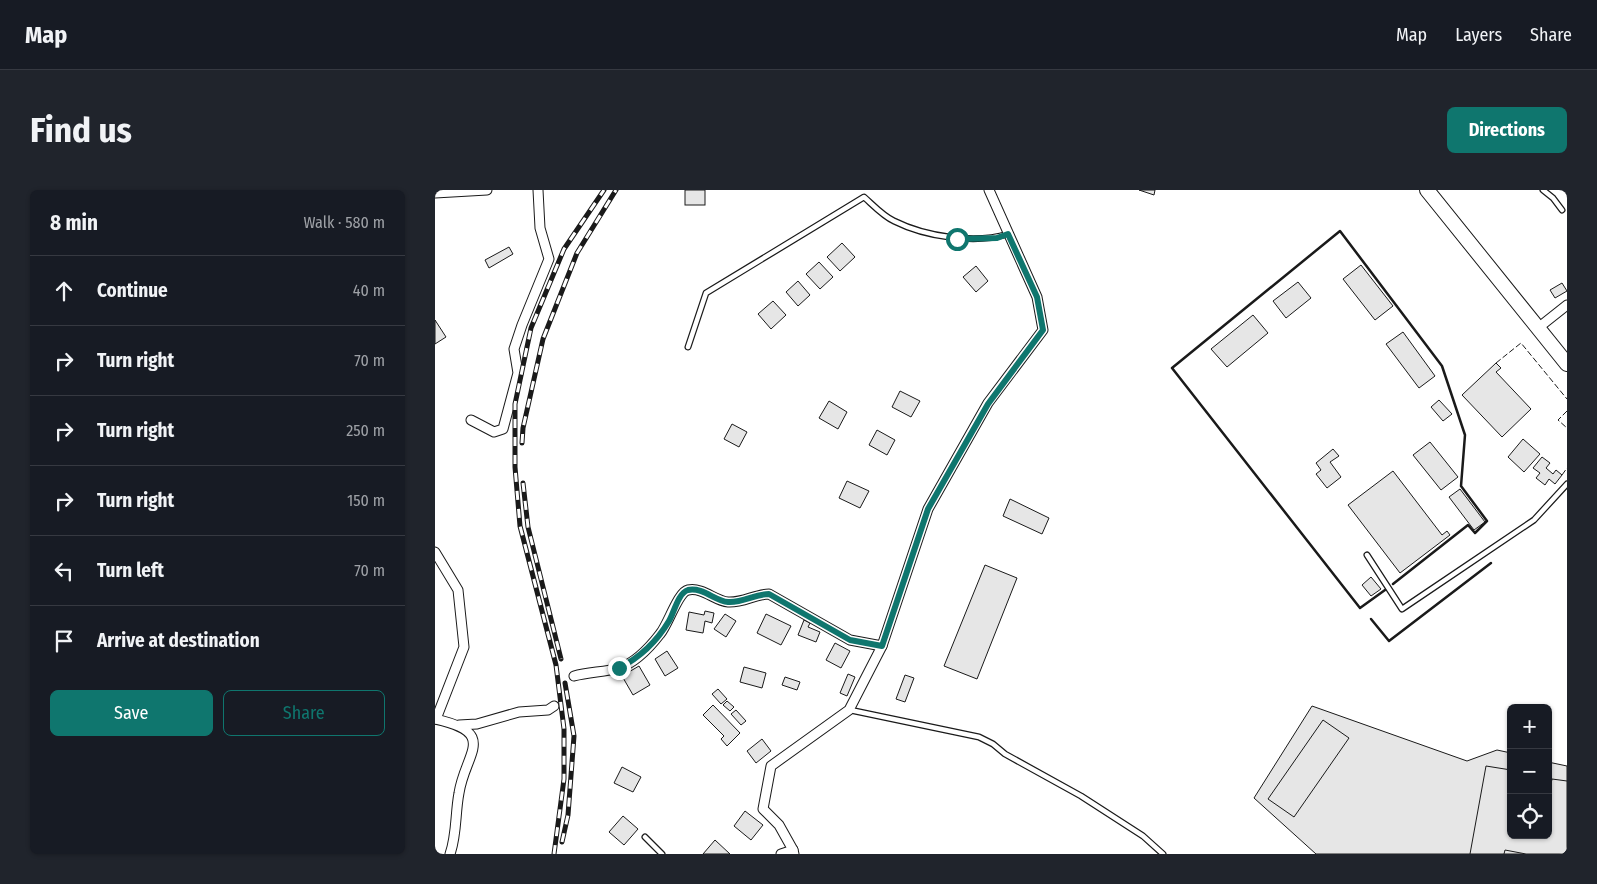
<!DOCTYPE html>
<meta charset="utf-8">
<style>
:root{--surface:#171b24;--page:#20242c;--text:#f1f3f6;--muted:#9ea1a6;--line:#363941;--accent:#0f766e}
body{margin:0;font-family:"Fira Sans Condensed",sans-serif;background:var(--page);color:var(--text)}
.controls{position:absolute;right:15px;bottom:15px;display:grid;overflow:hidden;border-radius:8px;box-shadow:0 1px 4px #0004}
.controls button{width:45px;height:45px;display:grid;place-items:center;padding:0;border:0;border-bottom:1px solid var(--line);background:var(--surface);color:var(--text);font:25px sans-serif}
.stop{position:absolute;width:15px;height:15px;margin:-11px;border:4px solid #0f766e;border-radius:50%;background:#fff}
.stop.end{background:#0f766e;border-color:#fff;box-shadow:0 1px 5px #0008}
.list{margin:0;padding:0;list-style:none}
h2{display:flex;justify-content:space-between;align-items:center;height:65px;margin:0;padding:0 20px;font-size:21px}
h2 small{font-size:16px;font-weight:400;color:var(--muted)}
.list li{display:grid;grid-template-columns:32px 1fr auto;gap:15px;align-items:center;box-sizing:border-box;height:70px;padding:0 20px;border-top:1px solid var(--line)}
.list b{display:block;font-size:19px;white-space:nowrap}
.list em{font-size:16px;font-style:normal;color:var(--muted)}
.actions{display:flex;gap:10px;padding:15px 20px}
.actions a{flex:1;padding:11px 0;border:1px solid var(--accent);border-radius:8px;text-align:center;font-size:18px;color:var(--accent)}
.actions .main{background:var(--accent);color:#fff}
.icon{flex:none;width:28px;height:28px;fill:none;stroke:currentColor;stroke-width:2;stroke-linecap:round;stroke-linejoin:round}
.map{position:relative;flex:none;width:1132px;height:664px;overflow:hidden;border-radius:8px}
header{display:flex;align-items:center;gap:30px;box-sizing:border-box;height:70px;padding:0 25px;background:var(--surface);border-bottom:1px solid var(--line)}
header strong{font-size:24px}
nav{display:flex;gap:28px;margin-inline-start:auto;font-size:18px}
.intro{display:flex;align-items:center;justify-content:space-between;box-sizing:border-box;height:120px;padding:0 30px}
h1{margin:0;font-size:35px}
.button{padding:12px 22px;border-radius:8px;background:var(--accent);color:#fff;font-size:18px;font-weight:700}
main{display:flex;gap:30px;padding:0 30px}
aside{flex:1;background:var(--surface);border-radius:8px;box-shadow:0 1px 4px #0004}
.map>svg:first-child{display:block}
.building{fill:#e6e6e6;stroke:#1a1a1a}
.lines{fill:none;stroke-linecap:round;stroke-linejoin:round}
.service-casing{stroke:#1a1a1a;stroke-width:7}
.minor-casing{stroke:#1a1a1a;stroke-width:11}
.primary-casing{stroke:#1a1a1a;stroke-width:16}
.service{stroke:#fff;stroke-width:4.5}
.minor{stroke:#fff;stroke-width:9}
.primary{stroke:#fff;stroke-width:14}
.rail-casing{stroke:#1a1a1a;stroke-width:5}
.rail{stroke:#fff;stroke-width:3;stroke-dasharray:9;stroke-linecap:butt}
.fence{stroke:#1a1a1a;stroke-width:1;stroke-dasharray:6 2.5;stroke-linecap:butt}
.wall{stroke:#1a1a1a;stroke-width:2.5}
.route{stroke:#0f766e;stroke-width:6}
</style>
<header>
<strong>Map</strong>
<nav><a>Map</a><a>Layers</a><a>Share</a></nav>
</header>
<div class="intro"><h1>Find us</h1><a class="button">Directions</a></div>
<main>
<aside>
<h2>8 min<small>Walk · 580 m</small></h2>
<ul class="list">
<li><svg class="icon" aria-label="ahead" viewBox="0 0 24 24"><path d="M12 20V5M6 11l6-6 6 6"/></svg><div><b>Continue</b></div><em>40 m</em></li>
<li><svg class="icon" aria-label="right" viewBox="0 0 24 24"><path d="M7 20v-9h11M14 6l5 5-5 5"/></svg><div><b>Turn right</b></div><em>70 m</em></li>
<li><svg class="icon" aria-label="right" viewBox="0 0 24 24"><path d="M7 20v-9h11M14 6l5 5-5 5"/></svg><div><b>Turn right</b></div><em>250 m</em></li>
<li><svg class="icon" aria-label="right" viewBox="0 0 24 24"><path d="M7 20v-9h11M14 6l5 5-5 5"/></svg><div><b>Turn right</b></div><em>150 m</em></li>
<li><svg class="icon" aria-label="left" viewBox="0 0 24 24"><path d="M17 20v-9H6M10 6l-5 5 5 5"/></svg><div><b>Turn left</b></div><em>70 m</em></li>
<li><svg class="icon" aria-label="arrive" viewBox="0 0 24 24"><path d="M6 21V4h12l-3 4 3 4H6"/></svg><div><b>Arrive at destination</b></div></li>
</ul>
<div class="actions"><a class="main">Save</a><a>Share</a></div>
</aside>
<div class="map">
<svg width="1132" height="664" viewBox="0 0 1132 664">
<rect width="100%" height="100%" fill="#fff"/>
<g class="building">
<rect x="250" y="0" width="20" height="15"/>
<path d="M 704,0 L 720,0 L 719,5 Z"/>
<path d="M 407,53 L 420,67 L 405,81 L 392,67 Z"/>
<path d="M 74,57 L 78,64 L 54,78 L 50,70 Z"/>
<path d="M 384,72 L 398,87 L 385,99 L 371,84 Z"/>
<path d="M 926,75 L 958,116 L 940,130 L 908,89 Z"/>
<path d="M 541,76 L 553,91 L 541,102 L 528,87 Z"/>
<path d="M 363,91 L 375,105 L 363,116 L 351,102 Z"/>
<path d="M 863,92 L 876,108 L 851,128 L 838,111 Z"/>
<path d="M 1127,93 L 1132,101 L 1120,108 L 1115,100 Z"/>
<path d="M 338,111 L 351,125 L 336,139 L 323,124 Z"/>
<path d="M 818,125 L 833,143 L 792,177 L 776,159 Z"/>
<path d="M 0,130 L 11,147 L 0,154 Z"/>
<path d="M 968,142 L 1000,186 L 984,198 L 951,154 Z"/>
<path d="M 1061,173 L 1066,178 L 1061,182 L 1096,219 L 1067,247 L 1027,205 Z"/>
<path d="M 465,201 L 485,211 L 476,227 L 457,217 Z"/>
<path d="M 1004,210 L 1017,224 L 1008,231 L 996,217 Z"/>
<path d="M 394,211 L 412,222 L 403,239 L 384,228 Z"/>
<path d="M 297,234 L 312,242 L 304,257 L 289,249 Z"/>
<path d="M 442,240 L 460,250 L 452,265 L 434,255 Z"/>
<path d="M 1088,249 L 1105,264 L 1089,282 L 1073,267 Z"/>
<path d="M 995,252 L 1023,287 L 1006,300 L 978,265 Z"/>
<path d="M 898,259 L 904,266 L 895,272 L 906,287 L 892,298 L 881,284 L 886,280 L 881,273 Z"/>
<path d="M 1107,267 L 1115,273 L 1111,278 L 1118,284 L 1121,280 L 1127,285 L 1120,294 L 1114,289 L 1110,295 L 1101,288 L 1105,283 L 1098,278 Z"/>
<path d="M 958,281 L 1007,345 L 1012,341 L 1015,345 L 965,383 L 913,315 Z"/>
<path d="M 412,291 L 434,301 L 425,318 L 404,308 Z"/>
<path d="M 1025,299 L 1050,332 L 1039,340 L 1014,307 Z"/>
<path d="M 575,309 L 614,328 L 607,344 L 568,326 Z"/>
<path d="M 550,375 L 582,388 L 542,489 L 509,476 Z"/>
<path d="M 936,387 L 946,399 L 936,406 L 927,395 Z"/>
<path d="M 270,421 L 279,423 L 277,433 L 270,431 L 268,443 L 251,440 L 254,422 L 269,425 Z"/>
<path d="M 290,424 L 301,431 L 291,447 L 279,439 Z"/>
<path d="M 331,424 L 356,436 L 346,455 L 322,443 Z"/>
<path d="M 369,430 L 375,433 L 373,437 L 385,442 L 381,452 L 363,445 Z"/>
<path d="M 400,453 L 415,461 L 406,478 L 391,470 Z"/>
<path d="M 232,461 L 243,478 L 230,486 L 220,469 Z"/>
<path d="M 204,476 L 215,495 L 198,505 L 187,486 Z"/>
<path d="M 309,477 L 331,483 L 327,498 L 305,492 Z"/>
<path d="M 413,484 L 420,487 L 412,506 L 405,503 Z"/>
<path d="M 470,485 L 479,488 L 470,512 L 461,509 Z"/>
<path d="M 350,487 L 365,492 L 362,500 L 347,495 Z"/>
<path d="M 283,499 L 292,509 L 286,514 L 277,504 Z"/>
<path d="M 292,511 L 299,517 L 295,521 L 288,515 Z"/>
<path d="M 278,515 L 305,543 L 292,556 L 286,549 L 289,546 L 268,525 Z"/>
<path d="M 877,516 L 1032,571 L 1062,560 L 1076,563 L 1076,645 L 1113,645 L 1113,572 L 1132,576 L 1132,664 L 881,664 L 819,608 Z"/>
<path d="M 301,520 L 311,531 L 306,535 L 296,524 Z"/>
<path d="M 888,530 L 914,548 L 859,627 L 833,609 Z"/>
<path d="M 327,549 L 336,561 L 321,573 L 312,561 Z"/>
<path d="M 1051,576 L 1076,580 L 1076,623 L 1074,634 L 1076,634 L 1076,645 L 1113,645 L 1113,608 L 1117,589 L 1132,591 L 1132,664 L 1091,664 L 1070,660 L 1069,664 L 1035,664 Z"/>
<path d="M 187,577 L 206,587 L 198,602 L 179,593 Z"/>
<path d="M 310,621 L 328,635 L 316,650 L 299,636 Z"/>
<path d="M 188,626 L 203,639 L 189,655 L 174,642 Z"/>
<path d="M 280,650 L 295,664 L 268,664 Z"/>
</g>
<g class="lines">
<g class="service-casing">
<g id="service">
<path d="M 1108,0 L 1118,8 L 1127,20"/>
<path d="M 253,157 L 271,103 L 429,7 C 438,15 448,26 459,31 C 491,47 540,54 573,44"/>
<path d="M 932,365 L 967,419 L 1099,330 L 1132,294"/>
<path d="M 415,520 L 544,547 L 558,554 L 570,564 L 646,606 L 708,646 L 728,664"/>
<path d="M 210,647 L 227,664"/>
</g>
</g>
<g class="minor-casing">
<g id="minor">
<path d="M 0,3 L 52,0"/>
<path d="M 1103,138 L 1132,115"/>
<path d="M 36,230 L 59,242 L 68,239 L 83,183 L 79,159 L 87,135 L 114,69 L 105,38 L 103,0"/>
<path d="M 0,362 L 23,400 L 29,457 L 1,529"/>
<path d="M 139,486 C 154,482 170,482 184,478 C 200,473 215,457 225,444 C 233,435 243,402 253,400 C 268,397 280,411 293,412 C 308,413 320,404 334,404 L 415,450 L 447,456"/>
<path d="M 0,529 C 64,543 30,563 24,603 C 20,624 22,644 15,664"/>
<path d="M 24,535 L 42,534 L 84,522 L 113,520 L 119,516"/>
<path d="M 346,664 L 358,660"/>
<path d="M 359,664 L 358,660 L 344,635 L 328,619 L 336,576 L 414,520 L 447,456 L 493,319 L 553,213 L 608,140 L 602,107 L 554,0"/>
</g>
</g>
<g class="primary-casing">
<path id="primary" d="M 992,0 L 1132,174"/>
</g>
<use href="#service" class="service"/>
<use href="#minor" class="minor"/>
<use href="#primary" class="primary"/>
<g class="rail-casing">
<g id="rail">
<path d="M 87,253 L 88,238 L 108,149 L 142,63 L 181,0"/>
<path d="M 88,293 L 93,337 L 126,469"/>
<path d="M 127,652 L 133,625 L 139,546 L 130,493"/>
<path d="M 119,664 L 129,589 L 129,539 L 121,475 L 85,336 L 80,277 L 80,214 L 96,138 L 129,59 L 169,0"/>
</g>
</g>
<use href="#rail" class="rail"/>
<g class="fence">
<path d="M 1061,173 L 1086,153 L 1132,209"/>
<path d="M 1132,221 L 1123,230 L 1132,238"/>
<path d="M 1127,285 L 1132,278"/>
</g>
<g class="wall">
<path d="M 950,400 L 925,418 L 737,178 L 905,41 L 1007,176 L 1030,245 L 1026,296 L 1052,331 L 1040,343 L 1033,335 L 958,394"/>
<path d="M 936,429 L 954,451 L 1056,373"/>
</g>
</g>
<g class="lines">
<path class="route" d="M 184,478 C 204,468 222,451 234,431 C 239,423 243,403 253,400 C 268,397 280,411 293,412 C 308,413 320,404 334,404 L 415,450 L 447,456 L 493,319 L 553,214 L 608,140 L 602,107 L 573,44 L 562,48 L 522,49"/>
</g>
</svg>
<div class="controls">
<button>+</button>
<button>−</button>
<button><svg class="icon" aria-label="locate" viewBox="0 0 24 24"><circle cx="12" cy="12" r="6"/><path d="M12 2v4M12 18v4M2 12h4M18 12h4"/></svg></button>
</div>
<div class="stop" style="left:522px;top:49px"></div>
<div class="stop end" style="left:184px;top:478px"></div>
</div>
</main>
